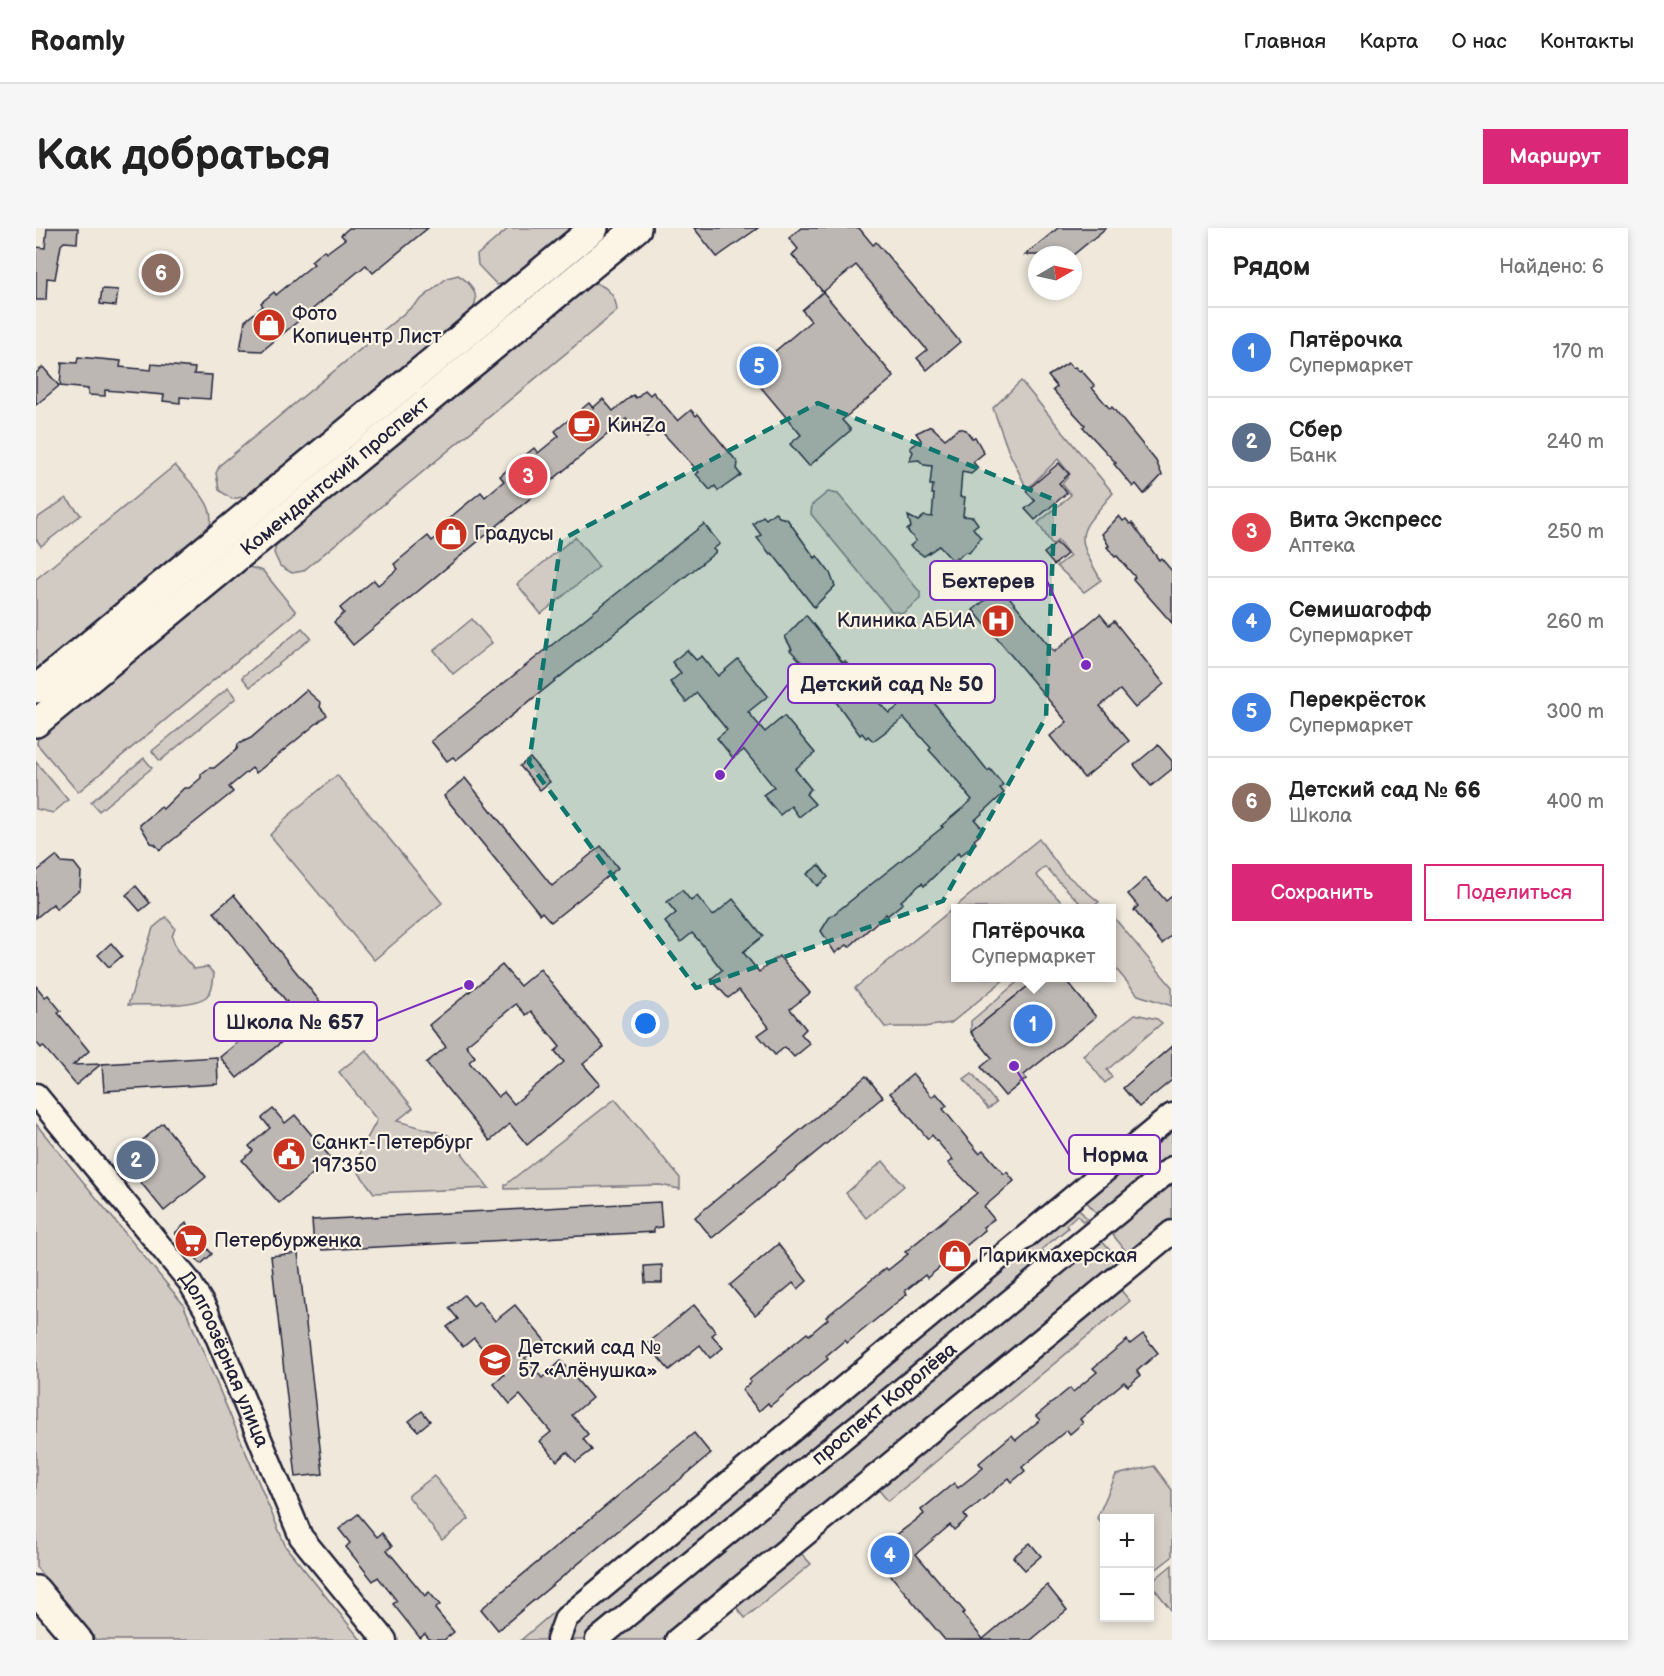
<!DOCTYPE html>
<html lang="ru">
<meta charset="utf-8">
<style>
:root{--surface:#fff;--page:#f6f6f6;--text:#222;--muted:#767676;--line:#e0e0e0;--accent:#db2777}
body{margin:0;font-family:"Balsamiq Sans",sans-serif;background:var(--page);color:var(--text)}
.controls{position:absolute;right:18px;bottom:18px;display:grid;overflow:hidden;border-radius:0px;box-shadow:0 3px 9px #0003}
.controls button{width:54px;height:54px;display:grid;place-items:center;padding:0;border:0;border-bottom:2px solid var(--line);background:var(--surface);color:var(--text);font:30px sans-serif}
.compass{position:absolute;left:992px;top:18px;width:54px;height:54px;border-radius:50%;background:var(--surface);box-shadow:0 3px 9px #0003;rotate:81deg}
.you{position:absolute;left:610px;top:796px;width:21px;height:21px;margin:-15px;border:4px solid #fff;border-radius:50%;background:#1a73e8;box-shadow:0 0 0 9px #1a73e833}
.badge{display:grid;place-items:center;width:39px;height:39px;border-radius:50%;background:var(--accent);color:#fff;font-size:20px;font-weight:700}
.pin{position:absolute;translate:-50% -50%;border:3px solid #fff;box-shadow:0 2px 6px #0006}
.popup{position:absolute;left:915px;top:676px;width:165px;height:78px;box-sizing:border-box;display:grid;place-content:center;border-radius:0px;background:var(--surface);filter:drop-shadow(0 2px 4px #0005);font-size:20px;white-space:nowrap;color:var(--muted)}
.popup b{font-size:22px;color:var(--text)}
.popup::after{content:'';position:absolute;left:50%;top:100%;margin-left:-12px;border:12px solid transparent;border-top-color:var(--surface)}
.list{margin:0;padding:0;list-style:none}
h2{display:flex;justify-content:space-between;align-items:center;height:78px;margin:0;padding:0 24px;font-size:26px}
h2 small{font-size:20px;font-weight:400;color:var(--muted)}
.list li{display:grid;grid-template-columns:39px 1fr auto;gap:18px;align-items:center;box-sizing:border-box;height:90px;padding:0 24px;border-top:2px solid var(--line)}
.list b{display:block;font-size:22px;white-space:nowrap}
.list p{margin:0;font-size:20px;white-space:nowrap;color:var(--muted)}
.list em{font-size:20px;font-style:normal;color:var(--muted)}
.actions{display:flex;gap:12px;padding:18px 24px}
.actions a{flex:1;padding:14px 0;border:2px solid var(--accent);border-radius:0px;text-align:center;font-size:21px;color:var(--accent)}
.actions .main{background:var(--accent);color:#fff}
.map{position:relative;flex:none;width:1136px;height:1412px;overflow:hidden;border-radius:0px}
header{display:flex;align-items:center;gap:36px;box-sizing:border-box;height:84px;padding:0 30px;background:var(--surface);border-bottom:2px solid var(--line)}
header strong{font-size:28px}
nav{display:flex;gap:33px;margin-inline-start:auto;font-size:21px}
.intro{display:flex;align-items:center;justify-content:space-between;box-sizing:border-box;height:144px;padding:0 36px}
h1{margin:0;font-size:42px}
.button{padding:15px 27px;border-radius:0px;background:var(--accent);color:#fff;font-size:21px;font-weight:700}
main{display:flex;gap:36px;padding:0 36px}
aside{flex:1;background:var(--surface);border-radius:0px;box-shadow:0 3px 9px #0003}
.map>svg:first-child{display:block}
.green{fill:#d1cbc3;stroke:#7a767f;stroke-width:1.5}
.building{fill:#bcb7b3;stroke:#22223b;stroke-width:1.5;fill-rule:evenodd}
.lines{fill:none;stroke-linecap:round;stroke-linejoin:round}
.minor-casing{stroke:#22223b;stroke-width:27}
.major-casing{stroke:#22223b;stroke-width:32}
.minor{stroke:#fcf5e5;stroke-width:22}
.major{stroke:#fcf5e5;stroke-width:27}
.marked{fill:#0f766e;fill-opacity:0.2;stroke:#0f766e;stroke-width:4.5;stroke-dasharray:12 8;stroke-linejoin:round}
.labels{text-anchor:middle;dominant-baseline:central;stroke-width:4.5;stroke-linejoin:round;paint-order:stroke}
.poi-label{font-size:20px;fill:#22223b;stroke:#fcf5e5;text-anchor:start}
.street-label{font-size:20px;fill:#22223b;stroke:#fcf5e5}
.leader{fill:none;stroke:#7b2cbf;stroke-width:2}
.callout-dot{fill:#7b2cbf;stroke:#fcf5e5;stroke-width:2}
.callout{fill:#fcf5e5;stroke:#7b2cbf;stroke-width:2}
.callout-label{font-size:21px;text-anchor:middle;font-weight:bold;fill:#22223b}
</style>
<header>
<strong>Roamly</strong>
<nav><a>Главная</a><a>Карта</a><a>О нас</a><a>Контакты</a></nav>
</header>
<div class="intro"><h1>Как добраться</h1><a class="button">Маршрут</a></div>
<main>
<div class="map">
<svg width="1136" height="1412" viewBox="0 0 1136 1412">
<rect width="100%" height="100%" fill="#efe8db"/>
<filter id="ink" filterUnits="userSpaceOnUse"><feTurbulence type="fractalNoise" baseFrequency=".0167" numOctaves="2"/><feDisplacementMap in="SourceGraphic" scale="12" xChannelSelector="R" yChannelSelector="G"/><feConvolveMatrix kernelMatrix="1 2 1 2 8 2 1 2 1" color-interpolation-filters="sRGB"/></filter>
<g filter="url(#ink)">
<g class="green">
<path d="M 473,0 L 537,0 L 469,55 L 461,57 L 442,37 L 441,27 Z"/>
<path d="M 422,47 C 434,54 445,67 437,81 L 211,268 L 196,271 L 183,262 L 180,245 L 184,237 L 411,50 Z"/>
<path d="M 556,54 C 571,58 580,67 581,83 L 267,343 L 256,345 L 244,338 L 238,325 L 241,313 Z"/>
<path d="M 985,153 L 1077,265 C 1042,306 1037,304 1065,352 L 1048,364 L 1021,338 L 1034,328 L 1022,312 L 1016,317 L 1002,295 L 1035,267 L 1026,256 L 1034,246 L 1022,231 L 991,261 L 972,222 L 957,180 Z"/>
<path d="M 139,237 C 151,252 183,278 173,299 L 0,441 L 0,351 Z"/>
<path d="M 792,264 L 802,266 L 884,364 L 884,371 L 867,385 L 855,383 L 775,286 L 776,277 Z"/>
<path d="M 30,270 L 45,287 L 5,318 L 0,311 L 0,291 Z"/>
<path d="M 539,309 L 563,339 L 505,386 L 481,356 Z"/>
<path d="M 213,339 L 227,343 L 260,384 L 42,564 L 1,516 L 2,509 L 205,341 Z"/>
<path d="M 436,391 L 456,415 L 417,446 L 398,422 Z"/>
<path d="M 266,400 L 275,410 L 214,459 L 206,449 Z"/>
<path d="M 192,460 L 200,470 L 124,533 L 116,523 Z"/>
<path d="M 108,530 L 116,540 L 63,583 L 55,574 Z"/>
<path d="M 0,534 L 32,572 L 17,585 L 0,581 Z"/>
<path d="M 301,547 L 406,675 L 338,732 L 234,607 L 251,589 Z"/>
<path d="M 1003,611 L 1027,644 L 1063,674 L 1054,680 L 1037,680 L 1043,674 L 1009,639 L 1000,647 L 1031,680 L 919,680 L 919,750 L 970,750 L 915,795 L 888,799 L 849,799 L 819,760 Z"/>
<path d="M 1075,686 L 1136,759 L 1136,778 L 1102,767 L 1075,735 Z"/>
<path d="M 130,689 L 139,700 L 136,709 L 141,722 L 158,741 L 172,739 L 178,746 C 177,754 177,763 170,769 C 154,780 112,776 92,777 L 117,700 Z"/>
<path d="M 986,750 L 1002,750 L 935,804 L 935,793 Z"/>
<path d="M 1099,786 L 1121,791 L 1126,795 L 1071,842 L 1076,849 L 1069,855 L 1047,827 Z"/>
<path d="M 330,822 L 377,880 L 361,893 L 412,907 L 453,960 L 338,965 L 317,937 L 341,892 L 303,844 Z"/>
<path d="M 936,845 L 960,875 L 952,881 L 928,851 Z"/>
<path d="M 579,871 L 644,950 L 644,961 L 624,957 L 469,961 L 469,957 Z"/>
<path d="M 0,896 L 147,1076 L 250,1319 L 325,1412 L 60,1412 L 0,1339 Z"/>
<path d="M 1136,899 L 1136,928 L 1063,988 L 1048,971 Z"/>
<path d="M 847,933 L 868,958 L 830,990 L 810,965 Z"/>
<path d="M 1136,951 L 1136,991 L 1093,1027 L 1073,1002 Z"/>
<path d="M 1040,977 L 1051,991 L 1047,994 L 1041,987 L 1030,997 L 1032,1000 L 1006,1021 L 1008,1025 L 999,1033 L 1003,1038 L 547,1412 L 530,1412 L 541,1390 Z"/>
<path d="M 1064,1011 L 1084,1034 L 625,1412 L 575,1412 Z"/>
<path d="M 1083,1060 L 1094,1073 L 852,1273 L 841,1260 Z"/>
<path d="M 1118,1238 L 1136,1262 L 1136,1329 L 1114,1346 L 1114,1290 L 1068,1290 L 1068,1298 L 1061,1290 L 1080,1247 Z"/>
<path d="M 398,1248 L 433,1291 L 406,1312 L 372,1268 Z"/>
<path d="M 763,1323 L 775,1336 L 709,1390 L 698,1376 Z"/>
<path d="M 1136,1337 L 1136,1383 L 1114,1355 Z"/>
<path d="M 519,1383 L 521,1385 L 511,1412 L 485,1412 Z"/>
</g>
<g class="building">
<path d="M 11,0 L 42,0 L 41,15 L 28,14 L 25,17 L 19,51 L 11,50 L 10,72 L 0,72 L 0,19 L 9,20 Z"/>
<path d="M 313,0 L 392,0 L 337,45 L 330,37 L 226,123 L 204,122 L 209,93 L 227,78 L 225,75 L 238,64 L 240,67 L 278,36 L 275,33 L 288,22 L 290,25 L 309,11 L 305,7 Z"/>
<path d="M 658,0 L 722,0 L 681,29 Z"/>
<path d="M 765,0 L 823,0 L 837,17 L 840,14 L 924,114 L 891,142 L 881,130 L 891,122 L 820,37 L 787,64 L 756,27 L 762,21 L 753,10 Z"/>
<path d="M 1022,0 L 1070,0 L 1037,27 L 989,27 Z"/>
<path d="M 66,61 L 82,62 L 80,78 L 64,76 Z"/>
<path d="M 787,64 L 858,149 L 806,192 L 815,202 L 773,238 L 754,216 L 765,207 L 713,145 L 775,93 L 766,82 Z"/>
<path d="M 42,129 L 85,133 L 84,139 L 115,142 L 116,136 L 159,140 L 158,146 L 176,147 L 174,171 L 144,169 L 144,175 L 127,173 L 128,167 L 69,162 L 69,168 L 52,167 L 52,161 L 24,158 L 26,134 L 41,135 Z"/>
<path d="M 1032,135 L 1037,140 L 1039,139 L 1043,143 L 1045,142 L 1059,158 L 1056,160 L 1074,181 L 1076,179 L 1120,233 L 1126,247 L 1108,266 L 1100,256 L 1097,259 L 1078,236 L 1080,235 L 1047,199 L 1049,197 L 1017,162 L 1021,159 L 1012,148 Z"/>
<path d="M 7,139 L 23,158 L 0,177 L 0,145 Z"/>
<path d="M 609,162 L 614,167 L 617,164 L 642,193 L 655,182 L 660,188 L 662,186 L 702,235 L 701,242 L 705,247 L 682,263 L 679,258 L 674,262 L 660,246 L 663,244 L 625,203 L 622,200 L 611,210 L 590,191 L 317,417 L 298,394 L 308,385 L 304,380 L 338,352 L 342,357 L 362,341 L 358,336 L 392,308 L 396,313 L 415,297 L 411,292 L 445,264 L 449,269 L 468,253 L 464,248 L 498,220 L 502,225 L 523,208 L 519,203 L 553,175 L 557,180 L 567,171 L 577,183 L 597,167 L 600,170 Z"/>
<path d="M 895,198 L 909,211 L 923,200 L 930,202 L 936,210 L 939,209 L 948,225 L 937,234 L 942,240 L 935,246 L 926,244 L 924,269 L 929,269 L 927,288 L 937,289 L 942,296 L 937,300 L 945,310 L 933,325 L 929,324 L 922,330 L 915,331 L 903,318 L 888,328 L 874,318 L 880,313 L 871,302 L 875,299 L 872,288 L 882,293 L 888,288 L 896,289 L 898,266 L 896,266 L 897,257 L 894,257 L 896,238 L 888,237 L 883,232 L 873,233 L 877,224 L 874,220 L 885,212 L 880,205 Z"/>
<path d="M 1023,235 L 1033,246 L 1023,255 L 1031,265 L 999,292 L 989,281 L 999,273 L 990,263 Z"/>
<path d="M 739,284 L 743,289 L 751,291 L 779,330 L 781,328 L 794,345 L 799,358 L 778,379 L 736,325 L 734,326 L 721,310 L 725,307 L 717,296 L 727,288 L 730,291 Z"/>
<path d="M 1083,288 L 1087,293 L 1090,291 L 1094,296 L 1096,295 L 1123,332 L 1125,330 L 1136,343 L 1136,395 L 1097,351 L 1099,349 L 1081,328 L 1079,329 L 1071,319 L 1073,318 L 1066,306 Z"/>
<path d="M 668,296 L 684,316 L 677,321 L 680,324 L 420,532 L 417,529 L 411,533 L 395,513 Z"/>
<path d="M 1021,315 L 1031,326 L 1018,337 L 1008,325 Z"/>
<path d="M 965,359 L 1018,424 L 1064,386 L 1073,397 L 1078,393 L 1128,456 L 1099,480 L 1084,462 L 1064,478 L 1093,513 L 1048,550 L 1014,508 L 1031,494 L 937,382 Z"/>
<path d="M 770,387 L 807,435 L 809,433 L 831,463 L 853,485 L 883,464 L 888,469 L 891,466 L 952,543 L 954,541 L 967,557 L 964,560 L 968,565 L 939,592 L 947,601 L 941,606 L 943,608 L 938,612 L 940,615 L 924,628 L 922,625 L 888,658 L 886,655 L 865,673 L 867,675 L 851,688 L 850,686 L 813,719 L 811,717 L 799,725 L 785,703 L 793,690 L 907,599 L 905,598 L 936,572 L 926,560 L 927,559 L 893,522 L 895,520 L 868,490 L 837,513 L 832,508 L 830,510 L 826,505 L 824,507 L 795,467 L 793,469 L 780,453 L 782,451 L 754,422 L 756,421 L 749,409 Z"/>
<path d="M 651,422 L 660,432 L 666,428 L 682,448 L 702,431 L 732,468 L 712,484 L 729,504 L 748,488 L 779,525 L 759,541 L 775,561 L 770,566 L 779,576 L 763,589 L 755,578 L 744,587 L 727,567 L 738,559 L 708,522 L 697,530 L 681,510 L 691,502 L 661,465 L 650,474 L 634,454 L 645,445 L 636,434 Z"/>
<path d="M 270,462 L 285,475 L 284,479 L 291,487 L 220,545 L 216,540 L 193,559 L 197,564 L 124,622 L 119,616 L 115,615 L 104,597 L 125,579 L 127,581 L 148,560 L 153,560 L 165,550 L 165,546 L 173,540 L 178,540 L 201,521 L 202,516 L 215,510 Z"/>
<path d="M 1122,517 L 1136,533 L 1136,541 L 1115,558 L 1098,537 Z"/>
<path d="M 494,530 L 514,554 L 504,562 L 484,538 Z"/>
<path d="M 429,550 L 516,658 L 565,618 L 582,640 L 515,694 L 506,684 L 504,686 L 408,568 Z"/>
<path d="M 20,628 L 25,634 L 38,635 L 45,644 L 44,661 L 20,681 L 17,676 L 0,690 L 0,644 Z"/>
<path d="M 783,637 L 792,649 L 781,658 L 771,646 Z"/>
<path d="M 1110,650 L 1130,673 L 1136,668 L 1136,707 L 1126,716 L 1098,682 L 1102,678 L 1092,666 Z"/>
<path d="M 100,658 L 114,675 L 104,683 L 90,667 Z"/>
<path d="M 646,662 L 655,673 L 661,668 L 677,688 L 697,671 L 727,708 L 707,724 L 723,744 L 743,728 L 774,765 L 754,781 L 770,801 L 765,806 L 774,816 L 758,829 L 749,819 L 739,827 L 722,807 L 733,799 L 703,762 L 692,770 L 675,751 L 686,742 L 665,715 L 656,705 L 645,714 L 629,694 L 640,685 L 631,674 Z"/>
<path d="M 198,667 L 286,776 L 276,784 L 279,787 L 201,850 L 184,829 L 251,774 L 178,684 Z"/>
<path d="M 75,715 L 86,728 L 73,739 L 62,727 Z"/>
<path d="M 466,737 L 484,758 L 504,741 L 568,819 L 547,836 L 564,856 L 491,917 L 474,896 L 454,913 L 390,835 L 410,819 L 393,797 ZM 480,776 L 490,787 L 495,783 L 524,819 L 519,823 L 528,834 L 478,876 L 468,864 L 462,869 L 433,834 L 439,829 L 430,817 Z"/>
<path d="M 1002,750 L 1028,750 L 1060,789 L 988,847 L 990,851 L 969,868 L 945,839 L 956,830 L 935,804 Z"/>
<path d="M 0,758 L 9,769 L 12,767 L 25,783 L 22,785 L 53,823 L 37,837 L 65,836 L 40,857 L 7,818 L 5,820 L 0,814 Z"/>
<path d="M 1136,818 L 1136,852 L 1103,879 L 1087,860 Z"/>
<path d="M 181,829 L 182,856 L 68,863 L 66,836 Z"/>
<path d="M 877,846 L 896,869 L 900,865 L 911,878 L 907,881 L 943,925 L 947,922 L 968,946 L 971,944 L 978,953 L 948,979 L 958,991 L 947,999 L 949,1002 L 891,1050 L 889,1047 L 869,1063 L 871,1066 L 811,1115 L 809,1112 L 790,1128 L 792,1131 L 734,1178 L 732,1175 L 723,1183 L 706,1162 L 715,1154 L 713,1152 L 771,1105 L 773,1107 L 792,1091 L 790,1089 L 850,1040 L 852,1042 L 872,1026 L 869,1024 L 941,965 L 912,935 L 917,932 L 896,907 L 892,911 L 854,865 Z"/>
<path d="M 830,848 L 847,869 L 676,1010 L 659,989 Z"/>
<path d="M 237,881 L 249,895 L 259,887 L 295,930 L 243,975 L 206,932 L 217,923 L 213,918 L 234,900 L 226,890 Z"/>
<path d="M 127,895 L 170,949 L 128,983 L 85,930 Z"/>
<path d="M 624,974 L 626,999 L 618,1000 L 618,1004 L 286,1022 L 285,1018 L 278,1018 L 276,992 Z"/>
<path d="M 150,995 L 176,1026 L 165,1036 L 139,1005 Z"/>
<path d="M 742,1016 L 771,1053 L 762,1061 L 757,1055 L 719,1087 L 694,1057 Z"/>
<path d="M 262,1025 L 287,1246 L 260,1249 L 235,1028 Z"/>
<path d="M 626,1037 L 626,1055 L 609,1055 L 608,1038 Z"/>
<path d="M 428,1067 L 437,1078 L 443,1073 L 459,1093 L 479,1077 L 509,1113 L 489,1130 L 506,1150 L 525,1133 L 556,1170 L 536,1187 L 552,1206 L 547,1211 L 556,1222 L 540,1234 L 531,1224 L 521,1233 L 504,1213 L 515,1204 L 505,1192 L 484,1167 L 474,1176 L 458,1156 L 468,1147 L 459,1136 L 438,1110 L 427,1119 L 411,1099 L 422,1091 L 413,1080 Z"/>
<path d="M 658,1077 L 680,1104 L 676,1107 L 687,1120 L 674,1130 L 664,1117 L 633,1142 L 611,1116 Z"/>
<path d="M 1107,1106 L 1122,1125 L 1101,1143 L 1104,1148 L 1092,1158 L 1088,1154 L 1044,1191 L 1047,1195 L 1034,1206 L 1031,1202 L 986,1239 L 989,1243 L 976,1254 L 973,1250 L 928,1287 L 931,1291 L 918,1302 L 914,1297 L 880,1326 L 929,1384 L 926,1386 L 947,1411 L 1011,1357 L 1031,1382 L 995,1412 L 909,1412 L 851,1343 L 849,1345 L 841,1335 L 842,1321 L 888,1286 L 885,1282 L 918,1255 L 922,1260 L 947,1240 L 943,1235 L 976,1207 L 980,1212 L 1004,1192 L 1000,1188 L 1034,1160 L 1037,1164 L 1061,1144 L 1057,1140 L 1091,1112 L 1094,1116 Z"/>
<path d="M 386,1183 L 394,1193 L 382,1203 L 373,1193 Z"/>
<path d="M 658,1205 L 675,1226 L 462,1402 L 445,1381 Z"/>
<path d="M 322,1286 L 341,1309 L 346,1305 L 356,1318 L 351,1322 L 389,1368 L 393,1364 L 404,1377 L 399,1381 L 418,1404 L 408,1412 L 394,1412 L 389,1406 L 384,1410 L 357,1376 L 361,1373 L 342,1349 L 337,1353 L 310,1319 L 314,1315 L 303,1301 Z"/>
<path d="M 994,1315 L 1005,1328 L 989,1342 L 977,1329 Z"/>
</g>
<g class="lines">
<g class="minor-casing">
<g id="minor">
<path id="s1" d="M 0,867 L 153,1053 L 170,1082 L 265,1309 L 349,1412"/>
<path d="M 522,1412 L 530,1390 L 1136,887"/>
<path id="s2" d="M 561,1412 L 1136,940"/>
<path d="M 641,1412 L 1136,1004"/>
</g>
</g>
<g class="major-casing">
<g id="major">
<path d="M 0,461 L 558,0"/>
<path id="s3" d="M 0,495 L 601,0"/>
<path d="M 0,1362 L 42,1412"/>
</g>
</g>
<use href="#minor" class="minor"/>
<use href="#major" class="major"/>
</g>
</g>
<path class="marked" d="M 782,175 L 1019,272 L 1010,489 L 907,673 L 660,760 L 493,535 L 525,312 Z"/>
<defs>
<g id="shop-disc" transform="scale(1.725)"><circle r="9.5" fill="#c8321e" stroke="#fcf5e5"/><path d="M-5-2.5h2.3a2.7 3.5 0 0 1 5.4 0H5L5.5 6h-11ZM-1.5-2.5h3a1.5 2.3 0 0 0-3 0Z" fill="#fff"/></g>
<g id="cafe-disc" transform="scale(1.725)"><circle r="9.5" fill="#c8321e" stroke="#fcf5e5"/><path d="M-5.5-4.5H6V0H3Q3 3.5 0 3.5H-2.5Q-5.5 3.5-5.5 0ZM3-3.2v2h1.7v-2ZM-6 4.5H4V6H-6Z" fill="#fff"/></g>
<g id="hospital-disc" transform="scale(1.725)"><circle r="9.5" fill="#c8321e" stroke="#fcf5e5"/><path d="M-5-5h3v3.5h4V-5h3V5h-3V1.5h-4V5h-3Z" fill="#fff"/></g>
<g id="civic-disc" transform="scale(1.725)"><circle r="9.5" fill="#c8321e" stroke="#fcf5e5"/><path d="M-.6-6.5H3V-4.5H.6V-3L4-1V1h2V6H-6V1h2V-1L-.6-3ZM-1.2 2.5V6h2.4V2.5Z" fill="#fff"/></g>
<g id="supermarket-disc" transform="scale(1.725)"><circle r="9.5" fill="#c8321e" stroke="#fcf5e5"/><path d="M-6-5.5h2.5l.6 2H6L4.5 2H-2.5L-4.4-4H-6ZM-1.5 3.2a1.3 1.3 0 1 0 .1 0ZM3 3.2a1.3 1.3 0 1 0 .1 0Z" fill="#fff"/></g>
<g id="school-disc" transform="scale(1.725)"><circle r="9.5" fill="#c8321e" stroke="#fcf5e5"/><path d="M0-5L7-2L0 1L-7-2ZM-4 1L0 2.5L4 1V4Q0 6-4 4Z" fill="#fff"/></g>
</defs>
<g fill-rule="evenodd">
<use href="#shop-disc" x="233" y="97"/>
<use href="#cafe-disc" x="548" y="198"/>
<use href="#shop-disc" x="415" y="306"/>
<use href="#hospital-disc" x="962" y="393"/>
<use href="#civic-disc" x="253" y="926"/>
<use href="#supermarket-disc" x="155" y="1013"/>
<use href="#shop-disc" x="919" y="1028"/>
<use href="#school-disc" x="459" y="1132"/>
</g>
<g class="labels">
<g class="poi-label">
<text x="256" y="86">Фото<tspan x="256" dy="23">Копицентр Лист</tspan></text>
<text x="571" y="198">КинZa</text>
<text x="438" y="306">Градусы</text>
<text x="939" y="393" text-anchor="end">Клиника АБИА</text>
<text x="276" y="915">Санкт-Петербург<tspan x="276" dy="23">197350</tspan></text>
<text x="178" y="1013">Петербурженка</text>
<text x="942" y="1028">Парикмахерская</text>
<text x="482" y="1120">Детский сад №<tspan x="482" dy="23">57 «Алёнушка»</tspan></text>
</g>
<g class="street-label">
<text stroke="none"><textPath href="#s3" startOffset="388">Комендантский проспект</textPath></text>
<text stroke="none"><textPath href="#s1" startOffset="327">Долгоозёрная улица</textPath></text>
<text stroke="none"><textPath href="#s2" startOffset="372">проспект Королёва</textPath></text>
</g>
</g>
<path class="leader" d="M1050 437L1011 353M684 547L752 456M433 757L341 793M978 838L1033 927"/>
<g class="callout-dot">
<circle cx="1050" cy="437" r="6"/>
<circle cx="684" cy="547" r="6"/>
<circle cx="433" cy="757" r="6"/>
<circle cx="978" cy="838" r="6"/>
</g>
<g class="callout">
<rect x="894" y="333" width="117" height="39" rx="6"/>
<rect x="752" y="436" width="207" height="39" rx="6"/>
<rect x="178" y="774" width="163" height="39" rx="6"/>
<rect x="1033" y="907" width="91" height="39" rx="6"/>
</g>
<g class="callout-label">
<text x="952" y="360">Бехтерев</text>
<text x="856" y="463">Детский сад № 50</text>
<text x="259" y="801">Школа № 657</text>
<text x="1079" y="934">Норма</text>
</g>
</svg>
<div class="controls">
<button>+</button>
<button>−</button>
</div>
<svg class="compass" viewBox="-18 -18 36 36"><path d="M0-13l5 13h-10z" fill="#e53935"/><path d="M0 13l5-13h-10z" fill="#767676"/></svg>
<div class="you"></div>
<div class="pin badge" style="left:997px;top:796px;background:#3f7fe0">1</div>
<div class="popup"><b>Пятёрочка</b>Супермаркет</div>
<div class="pin badge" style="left:100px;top:932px;background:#5c6f8a">2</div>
<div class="pin badge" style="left:492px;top:248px;background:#e0444e">3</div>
<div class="pin badge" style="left:854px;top:1327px;background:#3f7fe0">4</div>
<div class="pin badge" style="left:723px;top:138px;background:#3f7fe0">5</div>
<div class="pin badge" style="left:125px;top:45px;background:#8d6e63">6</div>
</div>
<aside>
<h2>Рядом<small>Найдено: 6</small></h2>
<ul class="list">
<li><span class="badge" style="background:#3f7fe0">1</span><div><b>Пятёрочка</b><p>Супермаркет</p></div><em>170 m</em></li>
<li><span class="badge" style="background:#5c6f8a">2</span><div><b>Сбер</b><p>Банк</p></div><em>240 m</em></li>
<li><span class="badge" style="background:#e0444e">3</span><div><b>Вита Экспресс</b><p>Аптека</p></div><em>250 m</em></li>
<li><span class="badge" style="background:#3f7fe0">4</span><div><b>Семишагофф</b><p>Супермаркет</p></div><em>260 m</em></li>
<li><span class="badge" style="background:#3f7fe0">5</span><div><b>Перекрёсток</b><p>Супермаркет</p></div><em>300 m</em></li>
<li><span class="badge" style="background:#8d6e63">6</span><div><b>Детский сад № 66</b><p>Школа</p></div><em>400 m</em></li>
</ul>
<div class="actions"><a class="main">Сохранить</a><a>Поделиться</a></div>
</aside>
</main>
